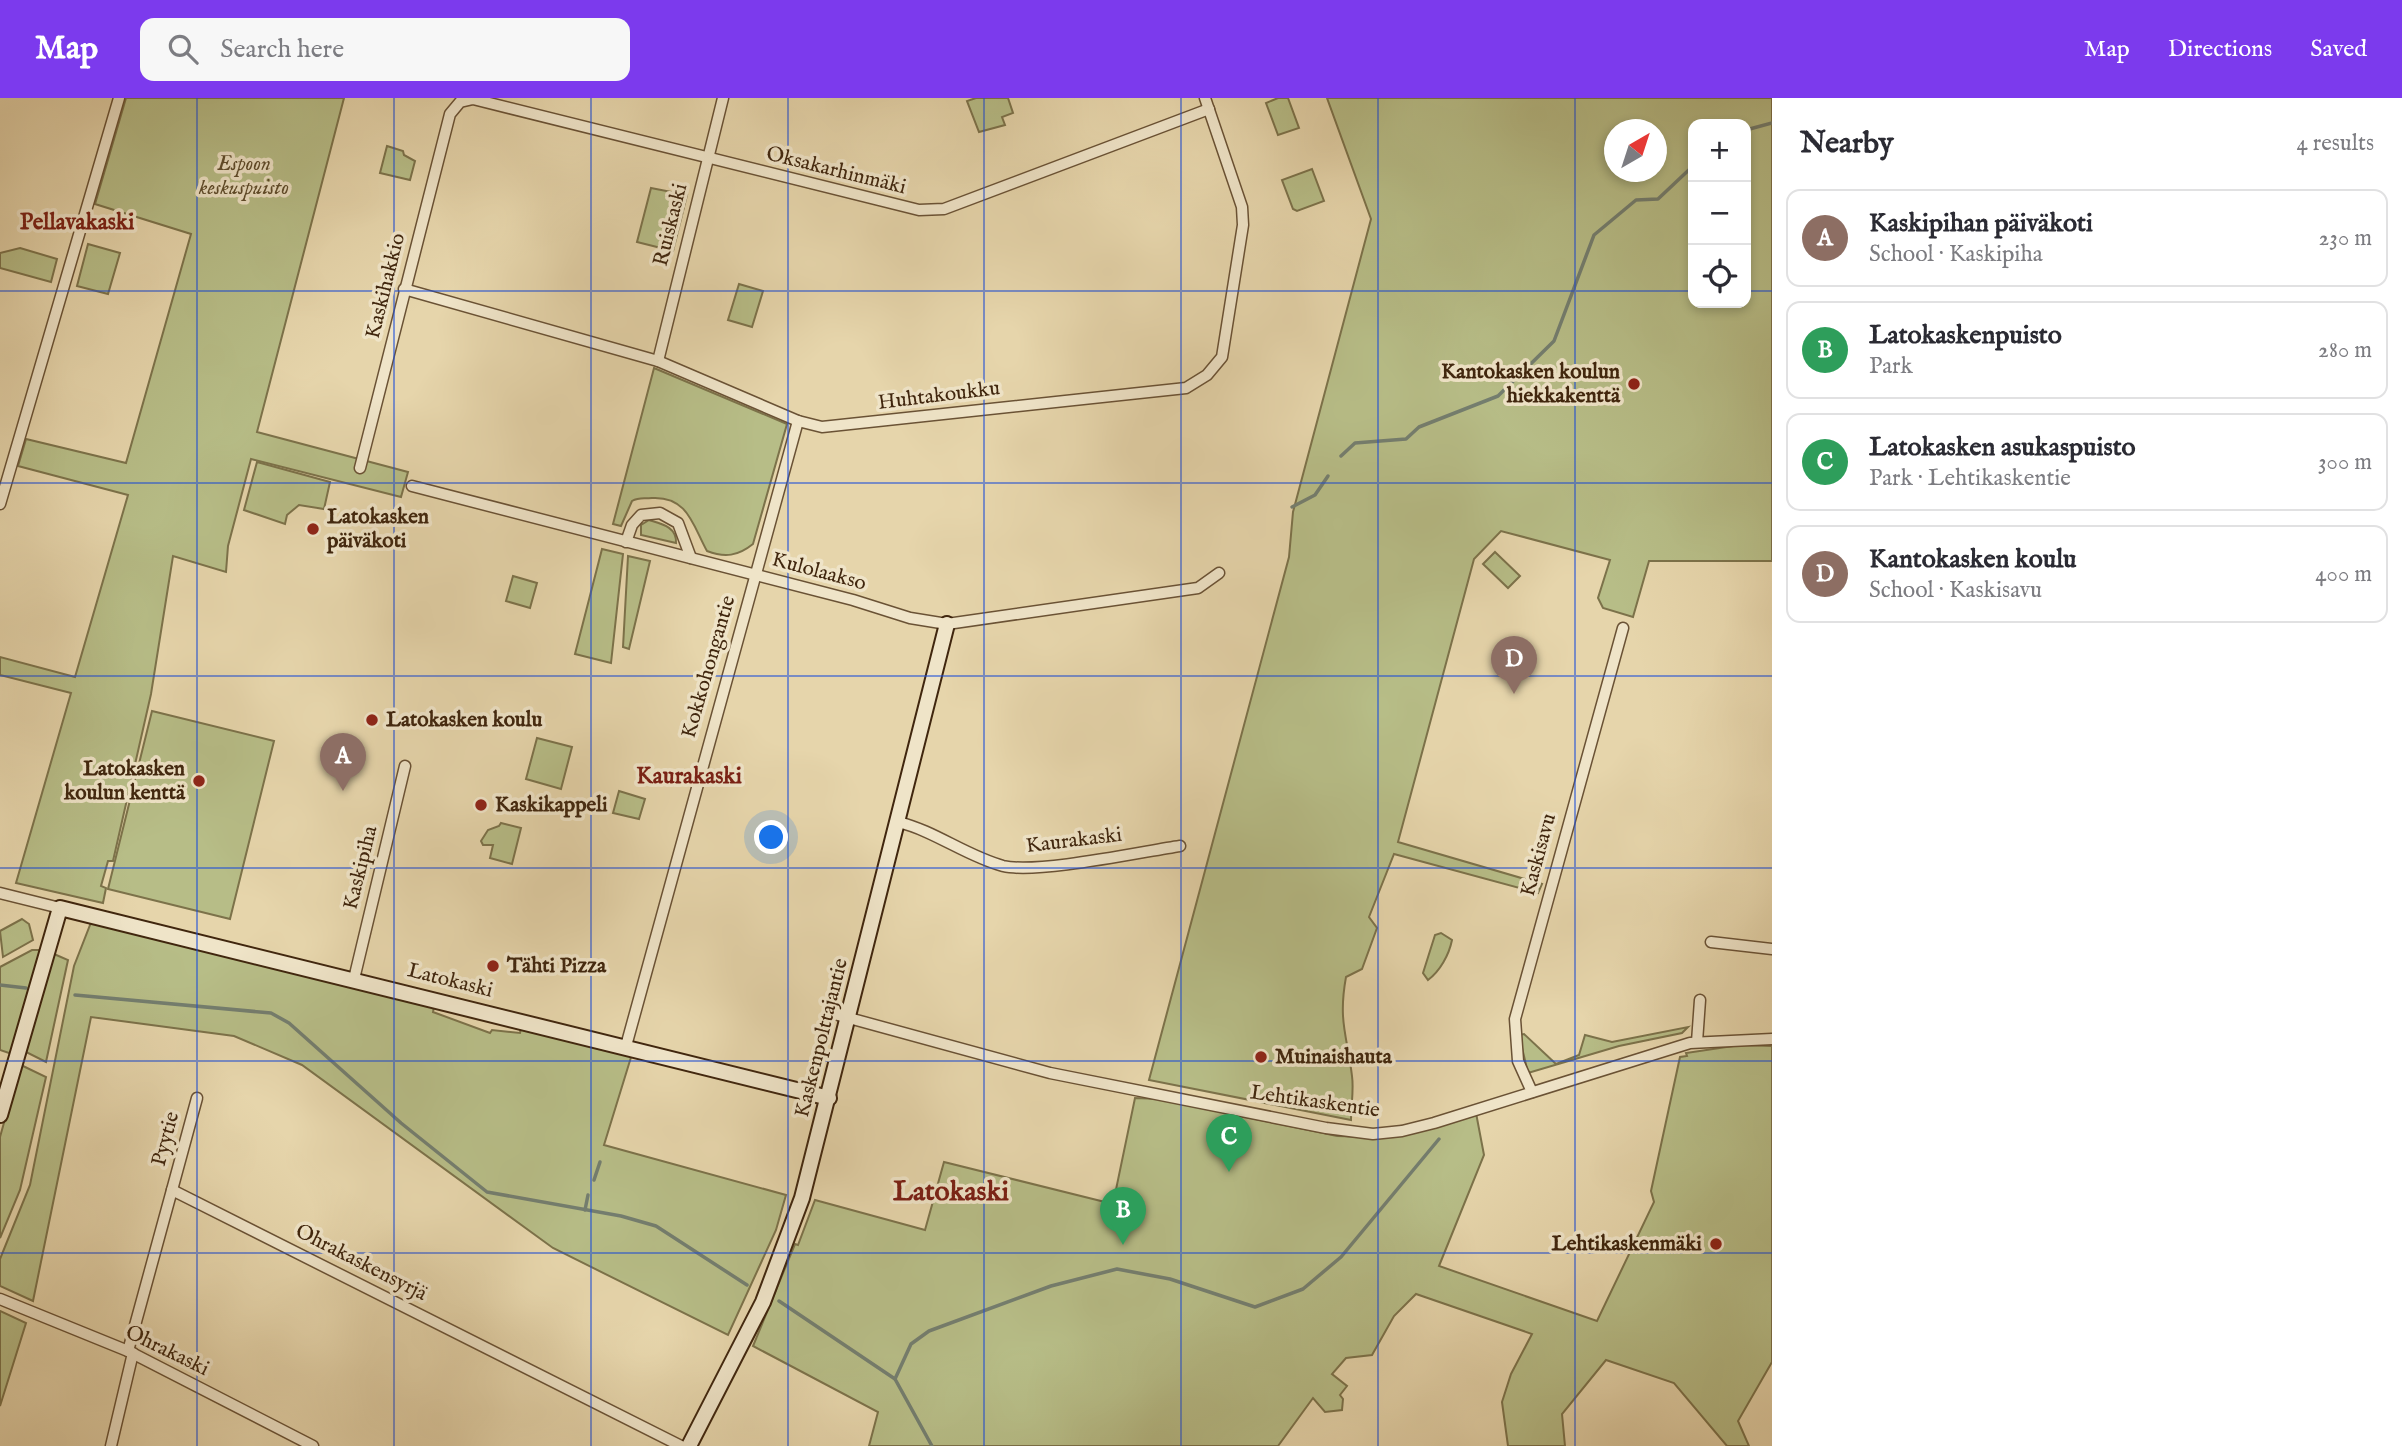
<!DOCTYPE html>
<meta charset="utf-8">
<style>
:root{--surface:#fff;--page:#f7f7f7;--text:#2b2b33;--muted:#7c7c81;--line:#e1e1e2;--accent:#7c3aed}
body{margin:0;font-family:"IM FELL English",serif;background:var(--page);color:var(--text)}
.controls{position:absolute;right:21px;top:21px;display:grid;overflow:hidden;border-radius:14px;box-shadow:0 4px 10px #0003}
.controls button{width:63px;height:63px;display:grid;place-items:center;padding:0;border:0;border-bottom:2px solid var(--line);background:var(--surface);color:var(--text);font:35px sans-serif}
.compass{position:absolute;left:1604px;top:21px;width:63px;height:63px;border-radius:50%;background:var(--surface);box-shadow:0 4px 10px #0003;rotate:39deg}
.you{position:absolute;left:772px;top:740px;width:24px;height:24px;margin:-18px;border:5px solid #fff;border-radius:50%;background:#1a73e8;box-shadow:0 0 0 10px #1a73e833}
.badge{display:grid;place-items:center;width:46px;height:46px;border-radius:50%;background:var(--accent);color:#fff;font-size:23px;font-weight:700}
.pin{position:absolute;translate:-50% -58px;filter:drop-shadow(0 2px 4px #0008)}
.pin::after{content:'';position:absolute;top:37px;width:24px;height:21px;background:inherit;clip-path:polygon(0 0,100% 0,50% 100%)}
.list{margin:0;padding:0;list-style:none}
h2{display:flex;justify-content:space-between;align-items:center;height:91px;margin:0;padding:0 28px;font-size:30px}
h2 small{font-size:23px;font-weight:400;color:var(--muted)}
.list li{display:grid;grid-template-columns:46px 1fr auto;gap:21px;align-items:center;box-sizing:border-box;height:98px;margin:0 14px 14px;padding:0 14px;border:2px solid var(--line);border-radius:14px}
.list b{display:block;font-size:26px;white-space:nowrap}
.list p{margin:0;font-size:23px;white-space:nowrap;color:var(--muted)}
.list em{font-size:23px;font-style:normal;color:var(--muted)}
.icon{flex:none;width:38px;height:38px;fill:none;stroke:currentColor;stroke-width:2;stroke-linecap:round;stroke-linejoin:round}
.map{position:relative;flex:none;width:1772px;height:1348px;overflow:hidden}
header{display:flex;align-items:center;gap:42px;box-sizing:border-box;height:98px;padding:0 35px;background:var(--accent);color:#fff}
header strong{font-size:33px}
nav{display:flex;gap:38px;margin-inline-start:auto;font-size:24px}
.search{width:490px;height:63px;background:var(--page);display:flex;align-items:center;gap:18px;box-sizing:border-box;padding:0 24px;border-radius:14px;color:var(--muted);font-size:26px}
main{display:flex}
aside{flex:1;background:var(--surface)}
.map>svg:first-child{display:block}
.green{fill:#b7bd87;stroke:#7c724a;stroke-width:2;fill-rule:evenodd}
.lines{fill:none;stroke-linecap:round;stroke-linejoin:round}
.stream{stroke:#747e6f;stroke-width:3.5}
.street-casing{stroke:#6a5235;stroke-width:13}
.secondary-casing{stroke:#40260e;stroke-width:18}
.street{stroke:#efe4c8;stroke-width:10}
.secondary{stroke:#efe4c8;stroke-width:14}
.grid{fill:none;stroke:#1d4ed8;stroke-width:2;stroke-opacity:0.55}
.poi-dot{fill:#8f2418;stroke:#efe4c8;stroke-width:2.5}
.labels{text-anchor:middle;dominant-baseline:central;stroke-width:7;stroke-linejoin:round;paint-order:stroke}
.park-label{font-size:21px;font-style:italic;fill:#5e4c2c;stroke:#efe4c8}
.street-label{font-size:21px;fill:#40260e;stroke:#efe4c8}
.poi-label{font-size:21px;font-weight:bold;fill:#40260e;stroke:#efe4c8;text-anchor:start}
.neighbourhood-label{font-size:23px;font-weight:bold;fill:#7a1f14;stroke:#efe4c8}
.district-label{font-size:28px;font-weight:bold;fill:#7a1f14;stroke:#efe4c8}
</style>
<header>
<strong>Map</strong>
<div class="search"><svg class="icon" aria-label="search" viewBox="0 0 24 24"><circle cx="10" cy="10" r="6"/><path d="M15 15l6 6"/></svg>Search here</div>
<nav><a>Map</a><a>Directions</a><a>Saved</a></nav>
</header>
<main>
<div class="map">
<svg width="1772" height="1348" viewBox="0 0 1772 1348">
<rect width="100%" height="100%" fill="#e6d5ab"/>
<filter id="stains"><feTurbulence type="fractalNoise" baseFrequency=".00286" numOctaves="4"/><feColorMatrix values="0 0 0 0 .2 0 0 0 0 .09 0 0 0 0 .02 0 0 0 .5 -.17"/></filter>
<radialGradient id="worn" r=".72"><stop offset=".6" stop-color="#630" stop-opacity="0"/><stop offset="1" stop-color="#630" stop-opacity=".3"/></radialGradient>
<g class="green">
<path d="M 126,0 L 344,0 L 257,334 L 408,374 L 401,399 L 251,361 L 228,448 L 226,474 L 173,458 L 151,596 L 113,763 L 108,763 L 101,788 L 106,790 L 103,805 L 16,785 L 71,595 L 0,577 L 0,559 L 75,579 L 128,397 L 18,368 L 26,341 L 126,365 L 191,136 L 95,106 Z"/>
<path d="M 976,0 L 1008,0 L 1013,15 L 1002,19 L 1005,27 L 979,34 L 967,3 Z"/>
<path d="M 1278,0 L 1288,0 L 1299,30 L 1278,37 L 1266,5 Z"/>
<path d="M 1327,0 L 1772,0 L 1772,463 L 1649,463 L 1633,519 L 1603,510 L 1598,500 L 1610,462 L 1501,433 L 1474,461 L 1398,744 L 1542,786 L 1538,795 L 1394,756 L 1369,819 L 1377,830 L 1362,871 L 1346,879 C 1338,923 1347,937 1352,978 C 1354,992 1351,1008 1351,1022 L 1149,982 L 1289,459 L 1293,414 L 1371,121 ZM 1693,26 L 1746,26 L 1746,205 L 1693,205 ZM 1615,32 L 1657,32 L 1657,74 L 1615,74 Z"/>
<path d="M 387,48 L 403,53 L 404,57 L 415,63 L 410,82 L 380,75 Z"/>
<path d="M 1312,71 L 1324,103 L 1297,113 L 1293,111 L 1282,82 Z"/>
<path d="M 651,90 L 687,97 L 673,153 L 637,144 Z"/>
<path d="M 88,146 L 120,155 L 108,196 L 77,188 Z"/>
<path d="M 20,150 L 57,161 L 51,184 L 0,170 L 0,155 Z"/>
<path d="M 739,186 L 763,193 L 752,229 L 728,222 Z"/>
<path d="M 654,270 L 787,326 L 753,446 C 738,458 725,460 707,453 C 693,428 688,398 652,400 C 643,401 639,399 632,403 L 621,428 L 613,426 Z"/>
<path d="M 257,364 L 330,384 L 324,411 L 299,407 L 287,417 L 285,426 L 244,412 Z"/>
<path d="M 649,422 C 662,426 677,429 676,445 L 641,437 L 641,427 Z"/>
<path d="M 602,451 L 623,456 L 611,565 L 575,556 Z"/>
<path d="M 1495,454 L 1520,478 L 1508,490 L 1483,466 Z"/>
<path d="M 628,458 L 650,463 L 629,551 L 623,549 Z"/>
<path d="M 513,478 L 537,485 L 530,510 L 506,503 Z"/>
<path d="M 152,613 L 274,643 L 230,821 L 108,791 Z"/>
<path d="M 537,640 L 572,649 L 561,691 L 526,681 Z"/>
<path d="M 619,693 L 645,701 L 639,721 L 613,715 Z"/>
<path d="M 501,725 L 521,730 L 512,766 L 490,760 L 493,747 L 483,747 L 481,743 L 488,732 L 499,728 Z"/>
<path d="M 22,821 L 29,826 L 33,842 L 3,859 L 0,833 Z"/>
<path d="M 92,822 L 434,909 L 433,914 L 490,935 L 492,932 L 520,935 L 521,930 L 632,956 L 604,1047 L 786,1097 L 776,1132 L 728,1237 L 553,1150 L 302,967 L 234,938 L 91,919 L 33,1203 L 0,1188 L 0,1161 L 30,1087 L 74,868 Z"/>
<path d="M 1441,835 L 1452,842 C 1449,857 1440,873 1428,882 L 1423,875 L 1435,837 Z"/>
<path d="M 32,852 L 43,852 L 12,956 L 0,952 L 0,869 Z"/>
<path d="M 54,856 L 68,862 L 46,964 L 26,954 Z"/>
<path d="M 1688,929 L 1682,935 L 1619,948 L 1528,975 L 1519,937 L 1524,936 L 1556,966 L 1579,957 L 1585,937 L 1612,944 Z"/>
<path d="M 1740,947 L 1772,948 L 1772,1264 L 1738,1323 L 1749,1348 L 1727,1348 L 1674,1285 L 1606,1262 L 1562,1316 L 1565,1348 L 1508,1348 L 1502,1304 L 1511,1276 L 1532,1236 L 1416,1196 L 1394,1218 L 1372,1257 L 1346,1260 L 1332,1276 L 1347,1288 L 1340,1297 L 1343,1301 L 1342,1312 L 1325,1314 L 1313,1300 L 1278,1348 L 869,1348 L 878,1314 L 753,1248 L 795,1146 L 798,1147 L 815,1102 L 925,1132 L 944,1064 L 1113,1106 L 1135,1000 L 1160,1001 L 1337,1038 L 1368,1039 L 1476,1015 L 1484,1057 L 1439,1168 L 1597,1223 L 1654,1104 L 1651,1093 L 1680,959 L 1687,958 L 1686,955 Z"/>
<path d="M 23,968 L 46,979 L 20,1092 L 0,1140 L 0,1039 L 19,971 Z"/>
<path d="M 0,1213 L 26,1225 L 0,1308 Z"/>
</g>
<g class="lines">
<g class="stream">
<path d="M 1746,32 L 1772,25"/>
<path d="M 1341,358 L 1355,345 L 1406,341 L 1419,329 L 1498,298 L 1554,243 L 1594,137 L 1636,102 L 1658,101 L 1693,68"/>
<path d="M 1292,409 L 1315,397 L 1328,378"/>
<path d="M 0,887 L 26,890"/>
<path d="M 75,897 L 271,915 L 289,925 L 401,1025 L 487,1094 L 621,1118 L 656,1128 L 747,1187"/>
<path d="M 594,1082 L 600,1064"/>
<path d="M 585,1112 L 588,1097"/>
<path d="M 779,1203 L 895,1281 L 932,1348"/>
<path d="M 895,1281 L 911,1246 L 929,1233 L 1051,1188 L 1117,1171 L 1170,1181 L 1255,1209 L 1303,1191 L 1341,1159 L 1439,1041"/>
</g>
<g class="street-casing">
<g id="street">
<path d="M 404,191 L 658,263 L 798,323 L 822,329 L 1186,290 L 1207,277 L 1222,259 L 1243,127 L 1242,109 L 1205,0"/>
<path d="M 658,263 L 723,0"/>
<path d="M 360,370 L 450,16 L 460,4 L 473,1 L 919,112 L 944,111 L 1209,11"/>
<path d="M 412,388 L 853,502 L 910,520 L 947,526 L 1198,490 L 1219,475"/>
<path d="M 0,406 L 119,0"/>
<path d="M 626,444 L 632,427 L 641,417 L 660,415 L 678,425 L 691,460"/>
<path d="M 898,724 C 935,733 966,758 1003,768 C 1038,776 1140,754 1180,748"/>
<path d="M 0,795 L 60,810"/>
<path d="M 1711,844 L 1772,851"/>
<path d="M 354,881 L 405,668"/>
<path d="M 838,917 L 1050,975 L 1326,1030 L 1373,1036 L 1402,1033 L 1434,1025 L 1690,945 L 1772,941"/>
<path d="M 1697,944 L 1700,902"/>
<path d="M 626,948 L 798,323"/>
<path d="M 1532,994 L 1518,963 L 1515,921 L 1623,530"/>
<path d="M 172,1092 L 197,1000"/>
<path d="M 0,1201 L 128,1253 L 313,1348"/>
<path d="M 128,1253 L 172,1092 L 681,1348"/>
<path d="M 111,1348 L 133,1255"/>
</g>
</g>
<g class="secondary-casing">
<g id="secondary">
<path d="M 0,1017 L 60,810 L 829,1000"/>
<path d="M 689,1348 L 763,1204 L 802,1100 L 947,526"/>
</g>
</g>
<use href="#street" class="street"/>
<use href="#secondary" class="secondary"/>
</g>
<path class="grid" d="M 197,0 L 197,1348M 394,0 L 394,1348M 591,0 L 591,1348M 788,0 L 788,1348M 984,0 L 984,1348M 1181,0 L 1181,1348M 1378,0 L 1378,1348M 1575,0 L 1575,1348M 0,193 L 1693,193M 1746,193 L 1772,193M 0,385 L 1772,385M 0,578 L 1772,578M 0,770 L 1772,770M 0,963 L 1772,963M 0,1155 L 1772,1155"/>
<g class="poi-dot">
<circle cx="1634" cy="286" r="7"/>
<circle cx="313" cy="431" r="7"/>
<circle cx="372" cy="622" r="7"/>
<circle cx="199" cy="683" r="7"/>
<circle cx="481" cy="707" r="7"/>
<circle cx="493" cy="868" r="7"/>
<circle cx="1261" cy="959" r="7"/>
<circle cx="1716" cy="1146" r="7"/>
</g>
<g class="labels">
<g class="park-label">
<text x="244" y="66">Espoon<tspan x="244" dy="24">keskuspuisto</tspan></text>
</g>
<g class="street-label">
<text transform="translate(836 73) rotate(14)">Oksakarhinmäki</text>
<text transform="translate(671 127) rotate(-76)">Ruiskaski</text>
<text transform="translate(386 188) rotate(-76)">Kaskihakkio</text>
<text transform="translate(939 298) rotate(-7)">Huhtakoukku</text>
<text transform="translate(819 474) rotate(15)">Kulolaakso</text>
<text transform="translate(709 569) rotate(-74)">Kokkohongantie</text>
<text transform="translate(1074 743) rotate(-7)">Kaurakaski</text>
<text transform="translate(1539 757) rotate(-75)">Kaskisavu</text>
<text transform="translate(361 770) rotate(-76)">Kaskipiha</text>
<text transform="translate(450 883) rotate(14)">Latokaski</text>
<text transform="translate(822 940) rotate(-76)">Kaskenpolttajantie</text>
<text transform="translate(1315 1004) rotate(8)">Lehtikaskentie</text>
<text transform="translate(166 1041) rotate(-75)">Pyytie</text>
<text transform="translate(361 1165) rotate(27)">Ohrakaskensyrjä</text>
<text transform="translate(167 1253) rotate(26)">Ohrakaski</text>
</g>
<g class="poi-label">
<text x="1620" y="274" text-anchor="end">Kantokasken koulun<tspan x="1620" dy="24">hiekkakenttä</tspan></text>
<text x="327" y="419">Latokasken<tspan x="327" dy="24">päiväkoti</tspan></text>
<text x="386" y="622">Latokasken koulu</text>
<text x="185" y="671" text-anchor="end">Latokasken<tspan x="185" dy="24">koulun kenttä</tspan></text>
<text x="495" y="707">Kaskikappeli</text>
<text x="507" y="868">Tähti Pizza</text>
<text x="1275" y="959">Muinaishauta</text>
<text x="1702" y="1146" text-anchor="end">Lehtikaskenmäki</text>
</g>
<g class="neighbourhood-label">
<text x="77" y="124">Pellavakaski</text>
<text x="689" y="678">Kaurakaski</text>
</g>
<g class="district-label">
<text x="951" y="1094">Latokaski</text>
</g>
</g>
<rect width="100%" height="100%" filter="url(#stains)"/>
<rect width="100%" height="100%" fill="url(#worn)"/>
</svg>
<div class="controls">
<button>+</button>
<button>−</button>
<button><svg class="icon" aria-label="locate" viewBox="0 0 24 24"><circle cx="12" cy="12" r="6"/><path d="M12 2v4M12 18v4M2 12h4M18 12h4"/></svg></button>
</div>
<svg class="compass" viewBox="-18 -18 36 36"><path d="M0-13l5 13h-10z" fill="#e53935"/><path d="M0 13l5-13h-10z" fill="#7c7c81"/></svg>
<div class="you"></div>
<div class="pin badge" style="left:343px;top:693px;background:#8d6e63">A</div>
<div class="pin badge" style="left:1123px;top:1147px;background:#2e9e5b">B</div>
<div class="pin badge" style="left:1229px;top:1074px;background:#2e9e5b">C</div>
<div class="pin badge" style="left:1514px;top:596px;background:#8d6e63">D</div>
</div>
<aside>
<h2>Nearby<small>4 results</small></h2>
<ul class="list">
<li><span class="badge" style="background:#8d6e63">A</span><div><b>Kaskipihan päiväkoti</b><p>School · Kaskipiha</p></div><em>230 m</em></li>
<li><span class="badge" style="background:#2e9e5b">B</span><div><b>Latokaskenpuisto</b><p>Park</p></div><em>280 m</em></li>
<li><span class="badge" style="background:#2e9e5b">C</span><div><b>Latokasken asukaspuisto</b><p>Park · Lehtikaskentie</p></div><em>300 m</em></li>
<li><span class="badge" style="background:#8d6e63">D</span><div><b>Kantokasken koulu</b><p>School · Kaskisavu</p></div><em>400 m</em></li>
</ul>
</aside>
</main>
